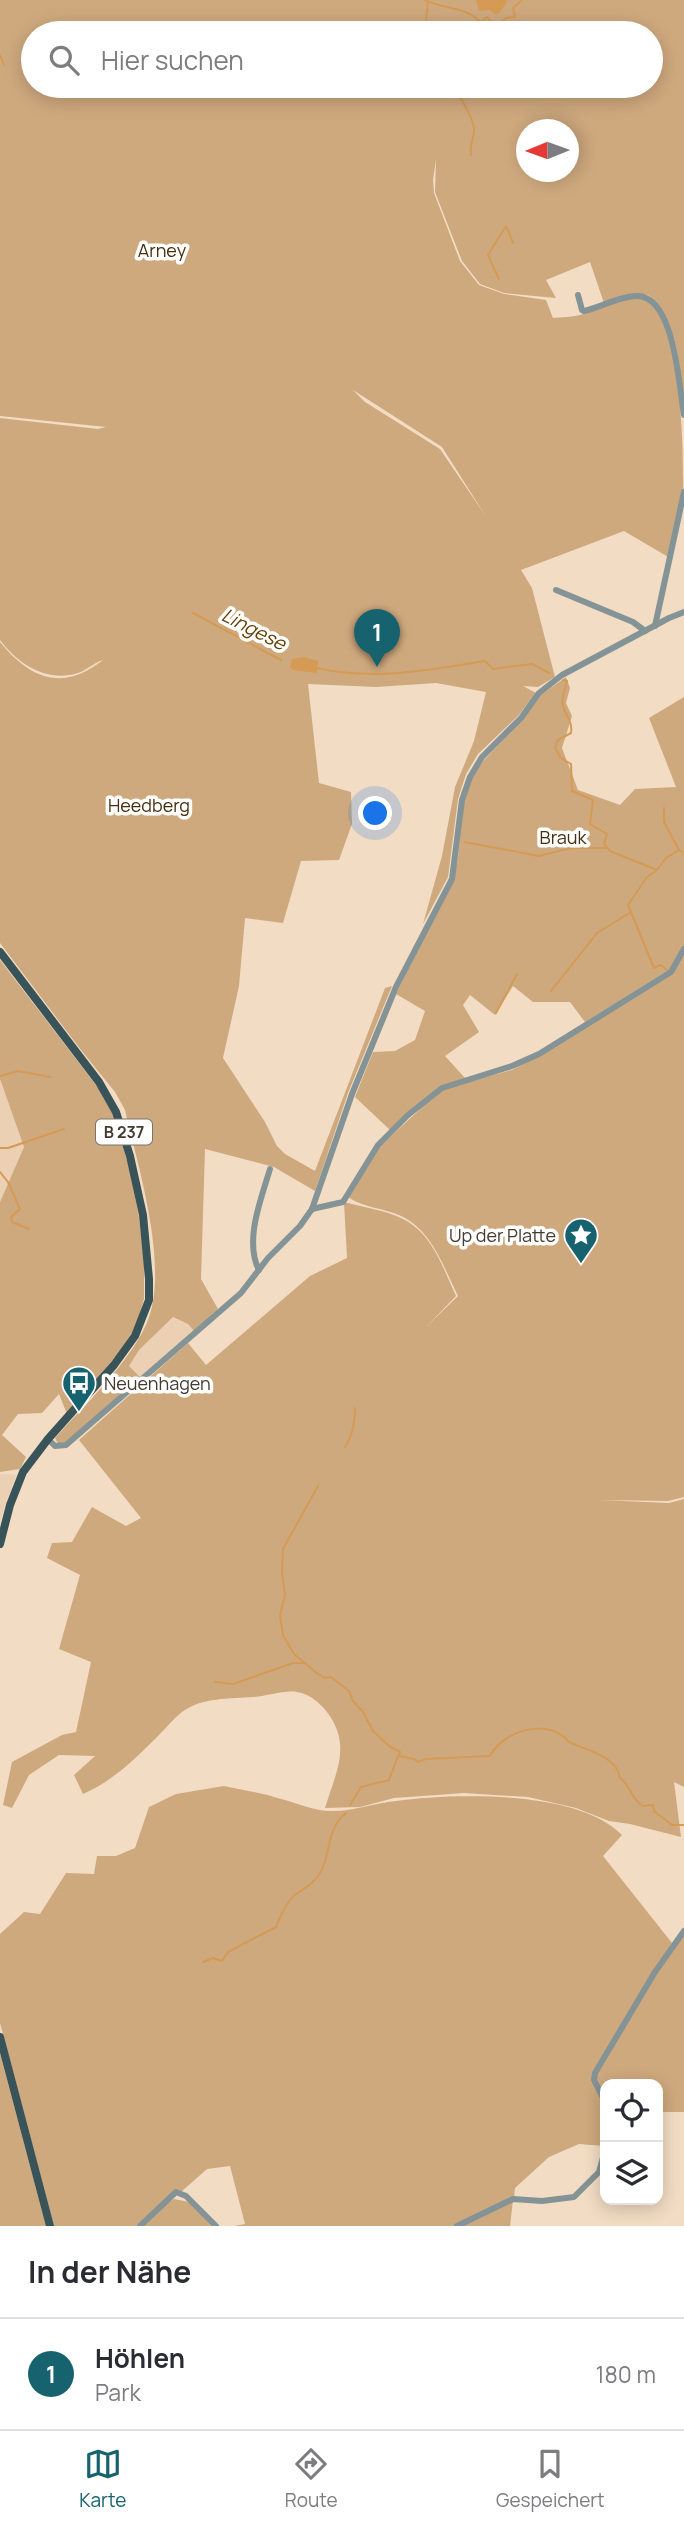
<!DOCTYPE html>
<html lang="de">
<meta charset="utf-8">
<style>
:root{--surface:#fff;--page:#f7f7f7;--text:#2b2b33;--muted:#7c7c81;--line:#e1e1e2;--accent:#16626e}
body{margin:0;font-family:Manrope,sans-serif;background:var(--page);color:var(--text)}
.controls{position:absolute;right:21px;bottom:21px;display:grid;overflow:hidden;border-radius:14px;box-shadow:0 4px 18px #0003}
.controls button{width:63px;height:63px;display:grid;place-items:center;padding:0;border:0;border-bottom:2px solid var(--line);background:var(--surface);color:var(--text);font:35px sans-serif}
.compass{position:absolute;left:516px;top:119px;width:63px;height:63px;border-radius:50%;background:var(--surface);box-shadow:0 4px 18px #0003;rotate:269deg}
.you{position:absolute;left:376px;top:814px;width:24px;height:24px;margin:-18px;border:5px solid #fff;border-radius:50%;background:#1a73e8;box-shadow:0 0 0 10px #1a73e833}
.badge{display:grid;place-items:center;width:46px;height:46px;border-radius:50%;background:var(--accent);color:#fff;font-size:23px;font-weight:700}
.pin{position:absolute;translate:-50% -58px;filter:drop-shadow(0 2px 4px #0008)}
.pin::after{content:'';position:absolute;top:37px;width:24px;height:21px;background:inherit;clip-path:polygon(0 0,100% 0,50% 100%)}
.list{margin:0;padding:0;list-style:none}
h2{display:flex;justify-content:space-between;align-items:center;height:91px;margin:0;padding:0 28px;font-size:30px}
h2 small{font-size:23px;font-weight:400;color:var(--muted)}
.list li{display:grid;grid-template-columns:46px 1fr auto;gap:21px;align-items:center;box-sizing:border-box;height:112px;padding:0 28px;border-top:2px solid var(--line)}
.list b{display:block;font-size:26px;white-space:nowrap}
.list p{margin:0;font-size:23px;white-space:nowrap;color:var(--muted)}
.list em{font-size:23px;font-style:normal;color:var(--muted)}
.icon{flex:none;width:38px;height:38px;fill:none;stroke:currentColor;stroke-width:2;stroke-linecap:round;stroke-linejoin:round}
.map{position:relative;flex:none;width:684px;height:2226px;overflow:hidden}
.search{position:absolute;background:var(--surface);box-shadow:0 4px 18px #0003;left:21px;right:21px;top:21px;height:77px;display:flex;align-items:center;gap:18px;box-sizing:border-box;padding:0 24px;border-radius:38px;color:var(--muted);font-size:26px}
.sheet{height:203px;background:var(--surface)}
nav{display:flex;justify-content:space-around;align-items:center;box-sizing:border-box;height:98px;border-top:2px solid var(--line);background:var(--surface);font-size:19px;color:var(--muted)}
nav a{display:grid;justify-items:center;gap:4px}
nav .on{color:var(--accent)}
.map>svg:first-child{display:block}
.built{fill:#ecd0b3}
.green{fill:#cfa97e;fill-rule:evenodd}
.water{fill:#d59a53}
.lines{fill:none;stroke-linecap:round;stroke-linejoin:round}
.stream{stroke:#d59a53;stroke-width:2}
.minor{stroke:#849396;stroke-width:6}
.major{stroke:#385459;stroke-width:8}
.labels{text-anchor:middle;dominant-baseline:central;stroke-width:7;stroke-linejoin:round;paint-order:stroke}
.shield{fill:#fff;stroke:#7b756e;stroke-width:2}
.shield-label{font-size:16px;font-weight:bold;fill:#433a30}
.park-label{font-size:18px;fill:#462e0f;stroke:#fff}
.poi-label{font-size:18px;fill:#433a30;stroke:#fff;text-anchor:end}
.water-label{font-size:19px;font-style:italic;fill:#653e02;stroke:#fff}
</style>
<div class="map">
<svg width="684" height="2226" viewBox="0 0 684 2226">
<rect width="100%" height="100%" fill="#f2dcc4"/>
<g class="built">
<path d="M 0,1079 L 24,1147 L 0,1202 Z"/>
<path d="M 173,1317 L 188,1324 L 194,1331 L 140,1377 L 128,1366 L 139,1350 Z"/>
<path d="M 0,1474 L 16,1475 L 0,1520 Z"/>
</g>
<g class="green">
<path d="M 0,0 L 684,0 L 684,405 C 678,360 681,330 648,295 L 634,294 L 604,303 L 590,262 L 546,280 L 556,298 L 504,293 L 480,284 L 462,261 L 435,192 L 436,159 L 433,180 L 434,193 L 460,261 L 479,285 L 504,294 L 546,300 L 553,318 C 562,317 572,317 580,315 C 595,311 633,292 647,300 C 683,322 684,461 683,500 C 681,519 675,539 670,558 L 624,531 L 521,570 L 532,588 L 555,677 L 538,687 L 523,686 L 536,693 L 518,716 L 478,754 L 466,774 L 458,799 L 448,877 L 423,924 L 442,856 L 455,787 L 474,741 L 486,692 L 436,683 L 376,687 L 308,684 L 319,783 L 351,792 L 352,824 L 339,860 L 301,861 L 283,923 L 245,918 L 239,986 L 223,1058 L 265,1122 L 277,1146 L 285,1154 L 315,1171 L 385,988 L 392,986 L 348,1093 L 315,1191 L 274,1167 L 205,1149 L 201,1279 L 218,1309 L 194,1331 L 188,1324 L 173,1317 L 139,1350 L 129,1366 L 140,1377 L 66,1442 L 58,1444 L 55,1438 C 84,1406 128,1364 146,1325 C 171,1271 138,1167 125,1110 L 115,1092 L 81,1050 L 0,943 L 0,642 C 30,679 63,692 103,660 C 95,662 87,670 78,673 C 47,683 18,664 0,640 L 0,418 L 98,429 L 106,427 L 0,416 ZM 33,33 L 651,33 L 651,86 L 33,86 ZM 526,130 L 568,130 L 568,172 L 526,172 ZM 353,390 L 442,447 L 485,515 L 440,449 L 365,402 Z"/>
<path d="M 566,677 L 570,688 L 566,703 L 572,716 L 562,748 L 578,790 L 620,805 L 635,789 L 676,787 L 649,718 L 684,697 L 684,945 L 677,962 L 669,970 L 585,1022 L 570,1002 L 533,1002 L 513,986 L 495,1015 L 470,995 L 463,1005 L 479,1032 L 445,1056 L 465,1078 L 442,1086 L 390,1130 L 355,1097 L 373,1052 L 395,1051 L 415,1040 L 425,1011 L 396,994 L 453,881 L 458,857 L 464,801 L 471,778 L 484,760 L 522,720 L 542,694 Z"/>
<path d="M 684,952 L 684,1497 L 668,1501 L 600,1500 L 669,1503 L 684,1499 L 684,1787 L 674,1782 L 681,1837 L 630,1824 L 609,1821 L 576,1808 L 528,1797 L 464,1793 L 394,1798 L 360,1807 L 325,1808 C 336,1772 352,1745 327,1712 C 319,1702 309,1694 297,1692 C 283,1690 268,1696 254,1697 C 230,1699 202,1697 182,1712 C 173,1719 166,1728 159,1735 C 136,1758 113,1781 83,1794 L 74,1775 L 95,1756 L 59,1755 L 29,1775 L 12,1808 L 3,1805 L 12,1762 L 62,1735 L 76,1732 L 91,1662 L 59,1649 L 80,1575 L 47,1558 L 52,1543 L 72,1542 L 92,1507 L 126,1526 L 141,1518 L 79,1440 L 188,1343 L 206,1365 L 310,1276 L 347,1258 L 344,1202 C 362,1207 384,1210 401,1218 C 432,1232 443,1268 456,1296 L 427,1326 L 458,1296 C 444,1268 432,1230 401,1216 C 384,1208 364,1208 348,1197 L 377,1149 L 442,1089 L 512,1070 L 540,1055 L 672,973 Z"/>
<path d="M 0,960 L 99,1089 L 113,1114 L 129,1167 L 139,1217 L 144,1261 L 144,1299 L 137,1323 L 127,1343 L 67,1414 L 59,1394 L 42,1413 L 18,1414 L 2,1435 L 26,1457 L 20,1469 L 0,1472 L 0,1202 L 24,1147 L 0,1079 Z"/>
<path d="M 224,1786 C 243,1790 262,1793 281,1799 C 297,1803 317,1812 333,1811 C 355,1811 374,1803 396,1801 C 455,1793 578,1790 622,1835 L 603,1856 L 672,1943 L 594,2074 L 605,2105 L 605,2146 L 579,2144 L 549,2157 L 515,2188 L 514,2198 L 455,2226 L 234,2226 L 245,2224 L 230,2166 L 207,2169 L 181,2192 L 176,2190 L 136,2226 L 54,2226 L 0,2023 L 0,1934 L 24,1912 L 40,1914 L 66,1873 L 94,1874 L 97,1856 L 116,1856 L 135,1848 L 149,1807 L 176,1794 Z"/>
<path d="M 684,1934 L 684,2112 L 658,2112 L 658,2084 L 605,2084 L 605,2099 L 598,2086 L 596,2074 L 655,1973 Z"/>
<path d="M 0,2053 L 46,2226 L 0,2226 Z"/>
<path d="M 174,2199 L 189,2202 L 214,2226 L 142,2226 L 161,2207 Z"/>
<path d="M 513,2200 L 510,2226 L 459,2226 Z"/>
</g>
<g class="water">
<path d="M 476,0 L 506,0 L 507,2 L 499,13 L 495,14 L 490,10 L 479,11 Z"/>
<path d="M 304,657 L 318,661 L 317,673 L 293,670 L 290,667 L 292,659 Z"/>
</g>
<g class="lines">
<g class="stream">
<path d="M 425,0 C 444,10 464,5 480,22 L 487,17 L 494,25 L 500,24 L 506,18 L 515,17 L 513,8 L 522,0"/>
<path d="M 425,28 L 428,2"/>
<path d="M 0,55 L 4,65"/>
<path d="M 454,86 C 460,99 472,114 474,128 C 475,136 469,144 471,155"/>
<path d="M 388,92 L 391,86"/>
<path d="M 507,228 L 513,243"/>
<path d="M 499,279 L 488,255 L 506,226"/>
<path d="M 193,613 L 281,660"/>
<path d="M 317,668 C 373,681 430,670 485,661 L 493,669 L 532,664 L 549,673"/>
<path d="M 563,680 L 567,681 C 565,689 561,697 563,705 C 565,716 573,721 571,733 L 558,740 L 555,748 L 561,758 L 571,764 L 572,791 L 593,800 L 590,824 L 607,834 L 604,844 L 610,851 L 657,870 L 666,858 L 679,850 L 684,853"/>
<path d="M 664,808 L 664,822 L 679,850"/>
<path d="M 464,842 L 539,856 L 571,848 L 607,848"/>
<path d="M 656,871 L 647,877 L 628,905 L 654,968 L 661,965 L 668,971"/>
<path d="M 551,991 L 597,933 L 631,912"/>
<path d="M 496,1013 L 517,974"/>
<path d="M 0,1076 L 18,1071 L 50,1077"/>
<path d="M 0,1148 L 8,1148 L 64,1129"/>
<path d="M 0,1172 L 8,1182 L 20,1209 L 11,1217 L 12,1222 L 29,1229"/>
<path d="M 345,1447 C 353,1435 355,1423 355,1408"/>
<path d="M 318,1486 L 283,1549 L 282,1574 L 285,1594 L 280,1616 L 283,1635 L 294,1654 L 318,1674 L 325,1678 L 331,1677 L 349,1691 L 353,1701 L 363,1712 L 373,1731 L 389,1746 L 400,1752 L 398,1756 L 414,1759 L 418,1762 L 426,1759 L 490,1756 C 503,1731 548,1716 569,1742 C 586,1750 617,1756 620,1778 C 631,1786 631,1799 643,1806 L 653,1805 L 654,1811 L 672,1825 L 683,1825"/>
<path d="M 215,1682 L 233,1684 L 293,1663 L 305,1663"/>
<path d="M 350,1805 L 361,1787 L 389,1780 L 398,1756"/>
<path d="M 203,1962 L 213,1958 L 222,1961 L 228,1952 L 276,1927 C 280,1917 287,1900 296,1894 C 307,1887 318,1880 323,1867 C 331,1847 328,1827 346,1813"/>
</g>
<g class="minor">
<path d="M 578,295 L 582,310 L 584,311 C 602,307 619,296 637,296 C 675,296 679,388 684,415"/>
<path d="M 556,590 L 633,622 L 645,631"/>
<path d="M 655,626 L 684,492"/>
<path d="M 312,1209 L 343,1202 L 378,1145 L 408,1115 L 442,1088 L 512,1066 L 539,1054 L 671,972 L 684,949"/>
<path d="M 259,1270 C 244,1241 261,1199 270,1169"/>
<path d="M 48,1439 L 55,1446 L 66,1445 L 241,1293 L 268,1258 L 300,1226 L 312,1209 L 352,1094 L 396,987 L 452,879 L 462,800 L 470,777 L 482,757 L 521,718 L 539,693 L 562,675 L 669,618 L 684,612"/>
<path d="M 605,2102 L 594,2080 L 595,2073 L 655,1972 L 684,1931"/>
<path d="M 140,2226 L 176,2192 L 186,2196 L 216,2226"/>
<path d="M 457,2226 L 513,2199 L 542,2201 L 574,2197 L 599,2172 L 605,2150"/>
</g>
<g class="major">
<path d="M 0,952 L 99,1082 L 116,1112 L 130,1156 L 143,1215 L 149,1279 L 149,1300 L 135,1336 L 114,1365 L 48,1439 L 23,1472 L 10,1505 L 0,1544"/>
<path d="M 0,2037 L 50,2226"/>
</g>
</g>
<defs>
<g id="sight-pin" transform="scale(1.75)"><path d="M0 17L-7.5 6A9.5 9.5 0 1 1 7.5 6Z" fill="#16626e" stroke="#fff"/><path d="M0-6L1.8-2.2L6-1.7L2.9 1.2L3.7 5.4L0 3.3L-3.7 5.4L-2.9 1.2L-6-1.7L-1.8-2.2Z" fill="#fff"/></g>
<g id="bus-pin" transform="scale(1.75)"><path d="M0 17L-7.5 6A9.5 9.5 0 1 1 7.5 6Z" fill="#16626e" stroke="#fff"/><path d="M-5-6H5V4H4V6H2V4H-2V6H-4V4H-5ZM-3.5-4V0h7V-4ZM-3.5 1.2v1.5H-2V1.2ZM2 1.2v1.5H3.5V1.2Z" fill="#fff"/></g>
</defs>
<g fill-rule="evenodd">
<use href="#sight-pin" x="581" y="1235"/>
<use href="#bus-pin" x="79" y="1383"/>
</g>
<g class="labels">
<rect class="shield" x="96" y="1119.5" width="56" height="25" rx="5"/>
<g class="shield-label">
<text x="124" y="1132">B 237</text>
</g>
<g class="park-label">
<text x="162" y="250">Arney</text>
<text x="149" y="805">Heedberg</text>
<text x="563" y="837">Brauk</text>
</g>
<g class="poi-label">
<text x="556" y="1235">Up der Platte</text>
<text x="104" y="1383" text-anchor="start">Neuenhagen</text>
</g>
<g class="water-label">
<text transform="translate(254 629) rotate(27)">Lingese</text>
</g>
</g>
</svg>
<div class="controls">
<button><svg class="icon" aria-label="locate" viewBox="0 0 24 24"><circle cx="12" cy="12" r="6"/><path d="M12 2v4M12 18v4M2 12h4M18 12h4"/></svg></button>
<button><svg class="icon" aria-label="layers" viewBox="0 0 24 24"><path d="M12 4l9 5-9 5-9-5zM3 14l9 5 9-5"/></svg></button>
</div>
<svg class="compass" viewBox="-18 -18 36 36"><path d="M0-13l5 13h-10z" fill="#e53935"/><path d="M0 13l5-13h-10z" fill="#7c7c81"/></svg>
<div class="you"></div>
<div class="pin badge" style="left:377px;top:667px">1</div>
<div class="search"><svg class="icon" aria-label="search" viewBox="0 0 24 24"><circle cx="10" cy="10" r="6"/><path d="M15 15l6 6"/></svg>Hier suchen</div>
</div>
<section class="sheet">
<h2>In der Nähe<small></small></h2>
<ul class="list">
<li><span class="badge">1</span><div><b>Höhlen</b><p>Park</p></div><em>180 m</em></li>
</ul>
</section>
<nav>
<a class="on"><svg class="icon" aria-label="map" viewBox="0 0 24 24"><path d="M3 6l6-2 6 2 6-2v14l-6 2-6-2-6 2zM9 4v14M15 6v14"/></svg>Karte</a>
<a><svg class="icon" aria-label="directions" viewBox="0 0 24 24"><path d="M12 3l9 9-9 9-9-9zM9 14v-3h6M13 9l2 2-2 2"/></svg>Route</a>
<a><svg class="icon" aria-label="saved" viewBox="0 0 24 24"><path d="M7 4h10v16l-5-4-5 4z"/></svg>Gespeichert</a>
</nav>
